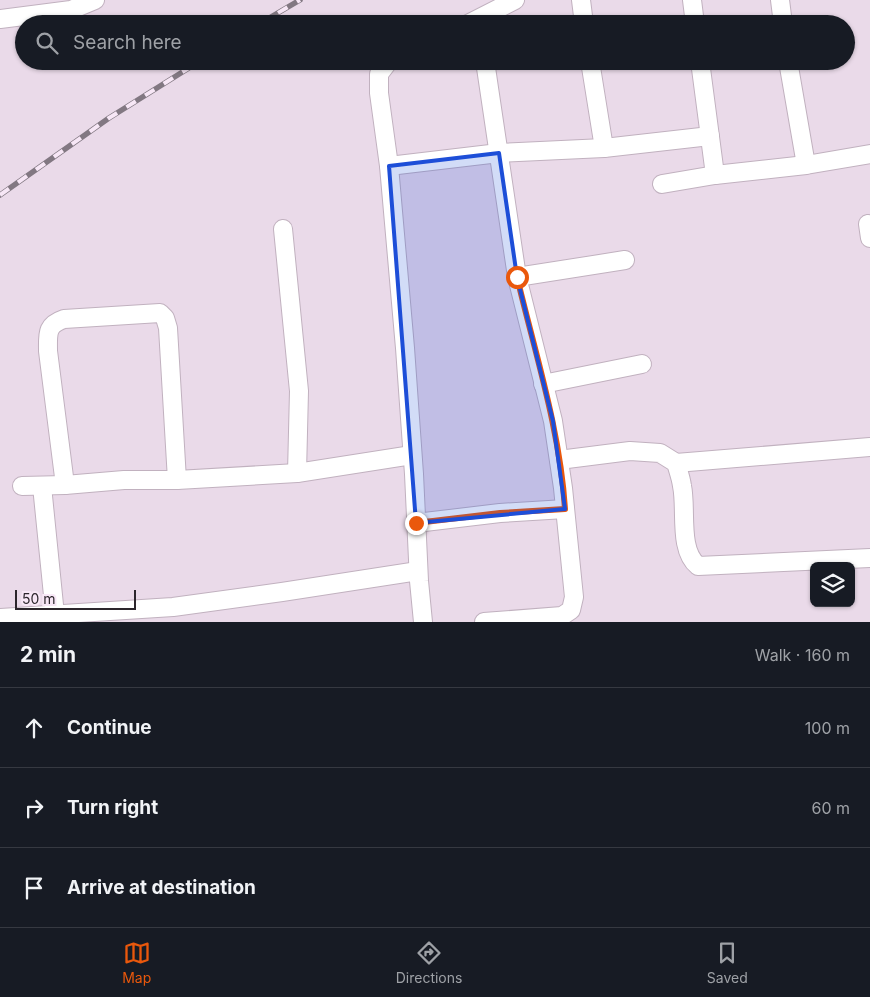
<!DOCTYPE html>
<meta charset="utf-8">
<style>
:root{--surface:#171b24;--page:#20242c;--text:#f1f3f6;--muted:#9ea1a6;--line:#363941;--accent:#ea580c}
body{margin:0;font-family:Inter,sans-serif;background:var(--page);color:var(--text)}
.controls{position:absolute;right:15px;bottom:15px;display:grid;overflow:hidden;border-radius:8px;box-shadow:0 1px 4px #0004}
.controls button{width:45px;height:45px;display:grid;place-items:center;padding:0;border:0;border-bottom:1px solid var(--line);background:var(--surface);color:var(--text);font:25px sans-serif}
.scale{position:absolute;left:15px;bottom:12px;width:121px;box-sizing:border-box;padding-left:5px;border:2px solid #2c262c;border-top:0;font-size:14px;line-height:18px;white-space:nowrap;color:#2c262c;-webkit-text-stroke:4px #f7e7f6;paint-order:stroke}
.stop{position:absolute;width:15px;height:15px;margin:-11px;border:4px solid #ea580c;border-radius:50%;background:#fff}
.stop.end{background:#ea580c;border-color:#fff;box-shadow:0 1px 5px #0008}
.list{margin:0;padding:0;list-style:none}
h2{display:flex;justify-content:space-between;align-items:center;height:65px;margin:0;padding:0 20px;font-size:21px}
h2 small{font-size:16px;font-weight:400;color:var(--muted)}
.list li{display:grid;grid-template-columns:32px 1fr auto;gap:15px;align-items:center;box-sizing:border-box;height:80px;padding:0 20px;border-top:1px solid var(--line)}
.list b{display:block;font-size:19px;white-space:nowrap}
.list em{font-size:16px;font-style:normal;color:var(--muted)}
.icon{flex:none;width:28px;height:28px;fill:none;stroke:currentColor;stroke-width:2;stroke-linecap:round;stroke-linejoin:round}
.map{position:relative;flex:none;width:870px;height:622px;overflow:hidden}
.search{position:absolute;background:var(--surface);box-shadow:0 1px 4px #0004;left:15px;right:15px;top:15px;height:55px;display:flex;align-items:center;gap:12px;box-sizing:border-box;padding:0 18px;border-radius:28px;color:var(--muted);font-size:19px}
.sheet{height:305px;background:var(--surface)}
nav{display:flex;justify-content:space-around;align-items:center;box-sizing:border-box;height:70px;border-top:1px solid var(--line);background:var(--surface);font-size:14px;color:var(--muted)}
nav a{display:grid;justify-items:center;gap:2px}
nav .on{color:var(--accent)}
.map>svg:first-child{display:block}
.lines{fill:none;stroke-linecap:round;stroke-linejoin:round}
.minor-casing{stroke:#c1b1bf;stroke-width:20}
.minor{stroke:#fff;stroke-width:18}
.rail-casing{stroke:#827882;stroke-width:5.5}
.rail{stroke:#f7e7f6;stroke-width:4;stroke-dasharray:11;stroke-linecap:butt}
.route{stroke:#ea580c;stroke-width:6}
.marked{fill:#1d4ed8;fill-opacity:0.2;stroke:#1d4ed8;stroke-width:4;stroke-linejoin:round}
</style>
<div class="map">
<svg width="870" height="622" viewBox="0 0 870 622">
<rect width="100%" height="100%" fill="#eadae9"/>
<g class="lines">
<g class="minor-casing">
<g id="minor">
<path d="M 581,0 L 584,24"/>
<path d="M 692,0 L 695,24"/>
<path d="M 780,0 L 783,24"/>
<path d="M 0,19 L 71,10 L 95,0"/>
<path d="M 468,24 L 515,0"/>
<path d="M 389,61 L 379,74 L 379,93 L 389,166 L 405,348 L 414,474 L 419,581 L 423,622"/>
<path d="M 590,61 L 604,148"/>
<path d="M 700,61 L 715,175"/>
<path d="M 788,61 L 806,165"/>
<path d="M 389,166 L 499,153 L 604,148 L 710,136"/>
<path d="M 662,184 L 715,175 L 806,165 L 870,154"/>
<path d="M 868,224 L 870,238"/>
<path d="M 283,229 L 299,391 L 297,473"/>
<path d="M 517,277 L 625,260"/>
<path d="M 543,384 L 642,364"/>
<path d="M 559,460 L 630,451 L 660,453 L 676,463 C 678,470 681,478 682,486 C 687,509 678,550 698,566 L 870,558"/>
<path d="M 676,463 L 870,447"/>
<path d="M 65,485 L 48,351 C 48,334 46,325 64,319 L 160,313 L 165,318 L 168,328 L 177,480"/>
<path d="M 22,486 L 65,485 L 124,480 L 177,480 L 297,473 L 412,455"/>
<path d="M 42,486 L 55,615"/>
<path d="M 416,523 L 500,513 L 565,509"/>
<path d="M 0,618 L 173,607 L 282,592 L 418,571"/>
<path d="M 484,622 L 562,616 L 571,610 L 574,597 L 563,488 L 553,421 L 517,277 L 485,61"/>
</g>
</g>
<use href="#minor" class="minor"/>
<g class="rail-casing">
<g id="rail">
<path d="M 259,24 L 300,0"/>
<path d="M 0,195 L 109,118 L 200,61"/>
</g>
</g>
<use href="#rail" class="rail"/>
</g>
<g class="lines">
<path class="route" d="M 416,523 L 500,513 L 565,509 C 560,430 535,353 517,277"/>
</g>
<path class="marked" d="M 499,153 L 517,277 L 553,421 L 565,509 L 416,523 L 389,166 Z"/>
</svg>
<div class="controls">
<button><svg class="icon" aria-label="layers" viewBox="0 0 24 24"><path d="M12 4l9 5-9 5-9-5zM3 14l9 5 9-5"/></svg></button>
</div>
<div class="scale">50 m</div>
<div class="stop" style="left:517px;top:277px"></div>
<div class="stop end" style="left:416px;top:523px"></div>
<div class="search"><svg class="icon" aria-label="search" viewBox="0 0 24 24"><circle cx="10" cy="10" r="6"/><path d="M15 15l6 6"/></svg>Search here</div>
</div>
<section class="sheet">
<h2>2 min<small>Walk · 160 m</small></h2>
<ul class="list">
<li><svg class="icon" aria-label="ahead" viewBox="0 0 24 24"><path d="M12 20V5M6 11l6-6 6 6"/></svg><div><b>Continue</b></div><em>100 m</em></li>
<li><svg class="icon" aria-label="right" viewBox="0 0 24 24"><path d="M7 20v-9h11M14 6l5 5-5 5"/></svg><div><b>Turn right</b></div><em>60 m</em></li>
<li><svg class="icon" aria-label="arrive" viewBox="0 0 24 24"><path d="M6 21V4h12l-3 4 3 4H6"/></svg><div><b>Arrive at destination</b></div></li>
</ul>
</section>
<nav>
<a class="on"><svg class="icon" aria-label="map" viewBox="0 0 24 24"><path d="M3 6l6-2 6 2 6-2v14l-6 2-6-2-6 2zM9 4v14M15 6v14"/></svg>Map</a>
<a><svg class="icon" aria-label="directions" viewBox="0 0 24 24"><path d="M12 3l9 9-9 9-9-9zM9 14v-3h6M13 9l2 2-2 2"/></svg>Directions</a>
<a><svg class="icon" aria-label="saved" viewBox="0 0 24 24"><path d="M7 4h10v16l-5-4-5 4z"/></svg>Saved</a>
</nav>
